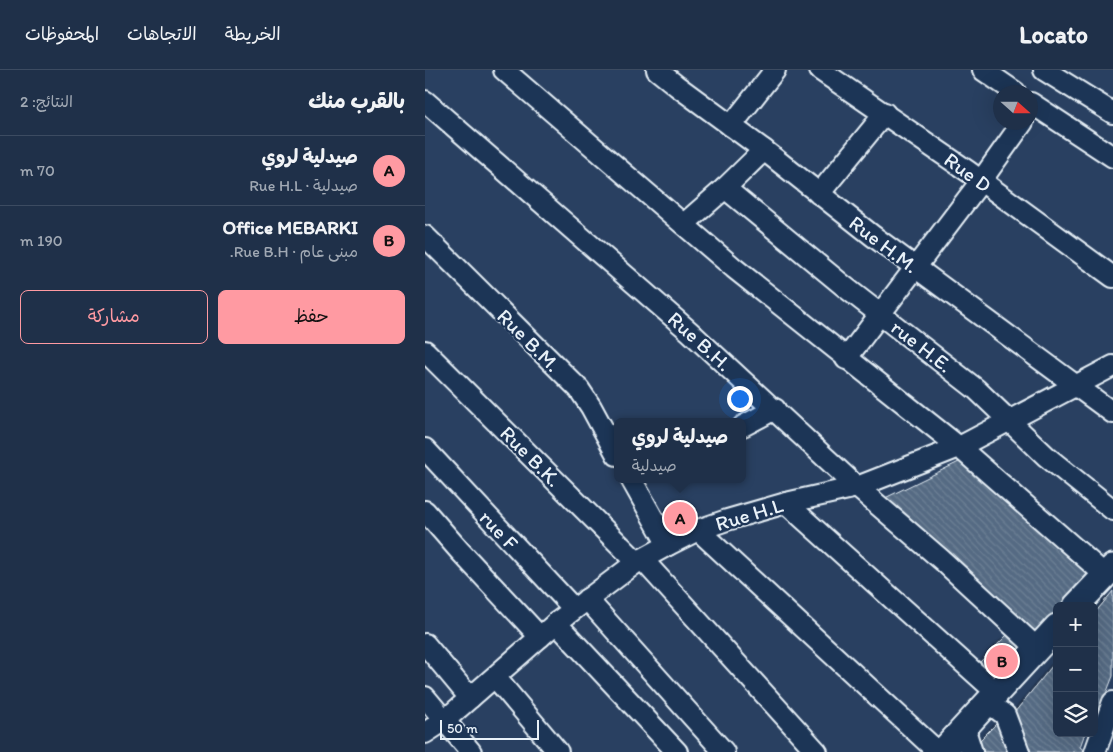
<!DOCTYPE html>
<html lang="ar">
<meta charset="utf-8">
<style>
:root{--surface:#1f3049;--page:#273850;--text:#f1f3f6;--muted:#a1a9b4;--line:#3c4b61;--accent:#ff9aa2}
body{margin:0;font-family:Itim,"Playpen Sans Arabic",sans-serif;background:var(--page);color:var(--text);direction:rtl}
.controls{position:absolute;right:15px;bottom:15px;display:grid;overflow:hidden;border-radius:8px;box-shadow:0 5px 20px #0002}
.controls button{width:45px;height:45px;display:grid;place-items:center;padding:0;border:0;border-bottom:1px solid var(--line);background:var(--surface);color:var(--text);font:25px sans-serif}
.compass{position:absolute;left:568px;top:15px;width:45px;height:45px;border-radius:50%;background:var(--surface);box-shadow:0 5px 20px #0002;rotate:111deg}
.scale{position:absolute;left:15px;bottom:12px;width:99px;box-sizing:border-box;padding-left:5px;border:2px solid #e8f1f8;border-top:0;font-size:14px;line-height:18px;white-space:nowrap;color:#e8f1f8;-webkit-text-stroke:4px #1d3557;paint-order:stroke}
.you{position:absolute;left:314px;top:328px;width:18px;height:18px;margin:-12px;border:4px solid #fff;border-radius:50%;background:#1a73e8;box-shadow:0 0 0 8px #1a73e833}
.badge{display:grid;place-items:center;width:32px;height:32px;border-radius:50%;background:var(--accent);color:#111;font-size:16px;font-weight:700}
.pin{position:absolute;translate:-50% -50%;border:2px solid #fff;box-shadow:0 1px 5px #0006}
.popup{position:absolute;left:189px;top:348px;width:132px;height:65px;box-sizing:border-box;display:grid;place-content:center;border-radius:8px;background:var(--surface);filter:drop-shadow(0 1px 4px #0005);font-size:16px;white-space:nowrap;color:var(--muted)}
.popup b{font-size:19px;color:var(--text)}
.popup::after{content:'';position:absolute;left:50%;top:100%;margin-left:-10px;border:10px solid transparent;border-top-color:var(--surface)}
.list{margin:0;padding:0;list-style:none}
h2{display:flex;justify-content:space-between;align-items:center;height:65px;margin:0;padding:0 20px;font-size:21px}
h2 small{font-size:16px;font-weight:400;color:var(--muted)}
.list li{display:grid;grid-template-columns:32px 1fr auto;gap:15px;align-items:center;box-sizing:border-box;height:70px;padding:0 20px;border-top:1px solid var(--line)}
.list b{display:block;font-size:19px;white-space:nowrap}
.list p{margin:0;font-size:16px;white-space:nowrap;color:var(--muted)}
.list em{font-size:16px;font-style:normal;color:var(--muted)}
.actions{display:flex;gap:10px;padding:15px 20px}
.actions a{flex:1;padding:11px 0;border:1px solid var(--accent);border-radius:8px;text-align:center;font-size:18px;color:var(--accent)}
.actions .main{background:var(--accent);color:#111}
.icon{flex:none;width:28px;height:28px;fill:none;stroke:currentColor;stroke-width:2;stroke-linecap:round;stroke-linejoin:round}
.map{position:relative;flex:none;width:688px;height:682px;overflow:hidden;direction:ltr}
header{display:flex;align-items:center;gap:30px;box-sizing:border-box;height:70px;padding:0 25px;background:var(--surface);border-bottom:1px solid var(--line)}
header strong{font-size:24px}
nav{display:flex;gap:28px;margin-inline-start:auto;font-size:18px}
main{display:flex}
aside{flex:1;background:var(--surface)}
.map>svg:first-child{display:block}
.building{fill:url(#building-back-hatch);stroke:#e8f1f8;filter:url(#shadow)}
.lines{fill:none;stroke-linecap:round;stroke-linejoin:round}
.minor-casing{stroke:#e8f1f8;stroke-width:24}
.major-casing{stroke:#e8f1f8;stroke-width:29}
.minor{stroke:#1d3557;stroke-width:20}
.major{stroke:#1d3557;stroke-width:25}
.labels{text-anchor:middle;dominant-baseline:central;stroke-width:4.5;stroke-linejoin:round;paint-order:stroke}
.street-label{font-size:21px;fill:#e8f1f8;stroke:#1d3557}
</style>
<header>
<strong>Locato</strong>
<nav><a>الخريطة</a><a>الاتجاهات</a><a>المحفوظات</a></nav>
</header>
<main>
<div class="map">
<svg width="688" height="682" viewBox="0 0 688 682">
<defs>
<pattern id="building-back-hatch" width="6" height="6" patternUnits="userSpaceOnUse" patternTransform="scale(1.25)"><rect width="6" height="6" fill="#556a83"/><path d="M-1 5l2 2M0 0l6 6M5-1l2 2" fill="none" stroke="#6d8095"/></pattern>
<filter id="shadow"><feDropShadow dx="-4.5" dy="4.5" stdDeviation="1" flood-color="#0009"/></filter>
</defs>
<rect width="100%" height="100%" fill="#294061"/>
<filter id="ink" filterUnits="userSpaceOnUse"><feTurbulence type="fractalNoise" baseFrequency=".02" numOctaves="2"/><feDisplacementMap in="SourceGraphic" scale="10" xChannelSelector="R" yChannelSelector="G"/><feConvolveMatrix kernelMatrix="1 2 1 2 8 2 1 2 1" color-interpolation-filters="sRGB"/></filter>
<g filter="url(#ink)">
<g class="building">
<path d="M 540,389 L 672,508 L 646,536 L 632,536 L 632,551 L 614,571 L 456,430 Z"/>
<path d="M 688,521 L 688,606 L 672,647 L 669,646 L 669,544 Z"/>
<path d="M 582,565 L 603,585 L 574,617 L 551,596 Z"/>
<path d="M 632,590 L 632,663 L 660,663 L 655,677 L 661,682 L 598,682 L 585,648 Z"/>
<path d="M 576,649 L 590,682 L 551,682 L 549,676 Z"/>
</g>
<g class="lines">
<g class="minor-casing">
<g id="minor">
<path d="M 79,0 L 309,198 L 534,377 L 679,504"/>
<path d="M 232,0 L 252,16 L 339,80 L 448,166 L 688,343"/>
<path d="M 395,0 L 544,102 L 688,207"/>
<path d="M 558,0 L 590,22"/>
<path d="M 619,0 L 688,43"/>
<path d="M 0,31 L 264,261 L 432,417 L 518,491 L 612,578"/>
<path d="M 606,33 L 688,87"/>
<path d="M 306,56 L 350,0"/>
<path d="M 300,118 L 420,217 L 551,319 L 622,387 L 688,440"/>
<path d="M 394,124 L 460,43"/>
<path d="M 259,154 L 300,118 L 339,80"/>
<path d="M 0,166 L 154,319 L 166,337 L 192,385"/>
<path d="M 0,281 L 212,492"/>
<path d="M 421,289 L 556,111 L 598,52"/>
<path d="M 318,356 L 350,339"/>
<path d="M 0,379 L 149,539"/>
<path d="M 206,409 L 243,475"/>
<path d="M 361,433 L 571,622"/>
<path d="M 0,441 L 34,480 L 115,567"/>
<path d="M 273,460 L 513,682"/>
<path d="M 217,489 L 392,682"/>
<path d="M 162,529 L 299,682"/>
<path d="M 131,553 L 252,682"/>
<path d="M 0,574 L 45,628"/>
<path d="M 70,607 L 133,682"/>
<path d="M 0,627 L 46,682"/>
<path d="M 562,632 L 580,645 L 594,682"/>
<path d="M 539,657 L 547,682"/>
<path d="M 0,663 L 20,650 L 131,553 L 212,492 L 243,475 L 273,460 L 302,450 L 361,433 L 432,417 L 534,377 L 688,296"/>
<path d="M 670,682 L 688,632"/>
</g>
</g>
<g class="major-casing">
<g id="major">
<path d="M 651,536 L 688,497"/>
<path d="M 517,682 L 632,557"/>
</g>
</g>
<use href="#minor" class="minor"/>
<use href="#major" class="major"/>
</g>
</g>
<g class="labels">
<g class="street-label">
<text transform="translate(543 102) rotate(36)">Rue D</text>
<text transform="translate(459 174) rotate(37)">Rue H.M.</text>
<text transform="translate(104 270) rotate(45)">Rue B.M.</text>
<text transform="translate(275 271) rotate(42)">Rue B.H.</text>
<text transform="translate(497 276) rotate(38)">rue H.E.</text>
<text transform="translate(106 386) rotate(45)">Rue B.K.</text>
<text transform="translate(324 444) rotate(-17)">Rue H.L</text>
<text transform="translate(74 460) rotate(47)">rue F</text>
</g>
</g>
</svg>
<div class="controls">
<button>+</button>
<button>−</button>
<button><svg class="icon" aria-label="layers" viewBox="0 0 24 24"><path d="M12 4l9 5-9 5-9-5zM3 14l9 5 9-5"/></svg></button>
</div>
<svg class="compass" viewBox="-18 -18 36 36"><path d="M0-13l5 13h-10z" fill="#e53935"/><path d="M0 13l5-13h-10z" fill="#a1a9b4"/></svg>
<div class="scale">50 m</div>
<div class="you"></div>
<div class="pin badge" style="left:255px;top:448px">A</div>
<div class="popup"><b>صيدلية لروي</b>صيدلية</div>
<div class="pin badge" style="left:577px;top:591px">B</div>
</div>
<aside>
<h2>بالقرب منك<small>النتائج: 2</small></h2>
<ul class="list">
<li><span class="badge">A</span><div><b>صيدلية لروي</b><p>صيدلية · Rue H.L</p></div><em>70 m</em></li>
<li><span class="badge">B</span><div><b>Office MEBARKI</b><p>مبنى عام · Rue B.H.</p></div><em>190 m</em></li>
</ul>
<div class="actions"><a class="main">حفظ</a><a>مشاركة</a></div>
</aside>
</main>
